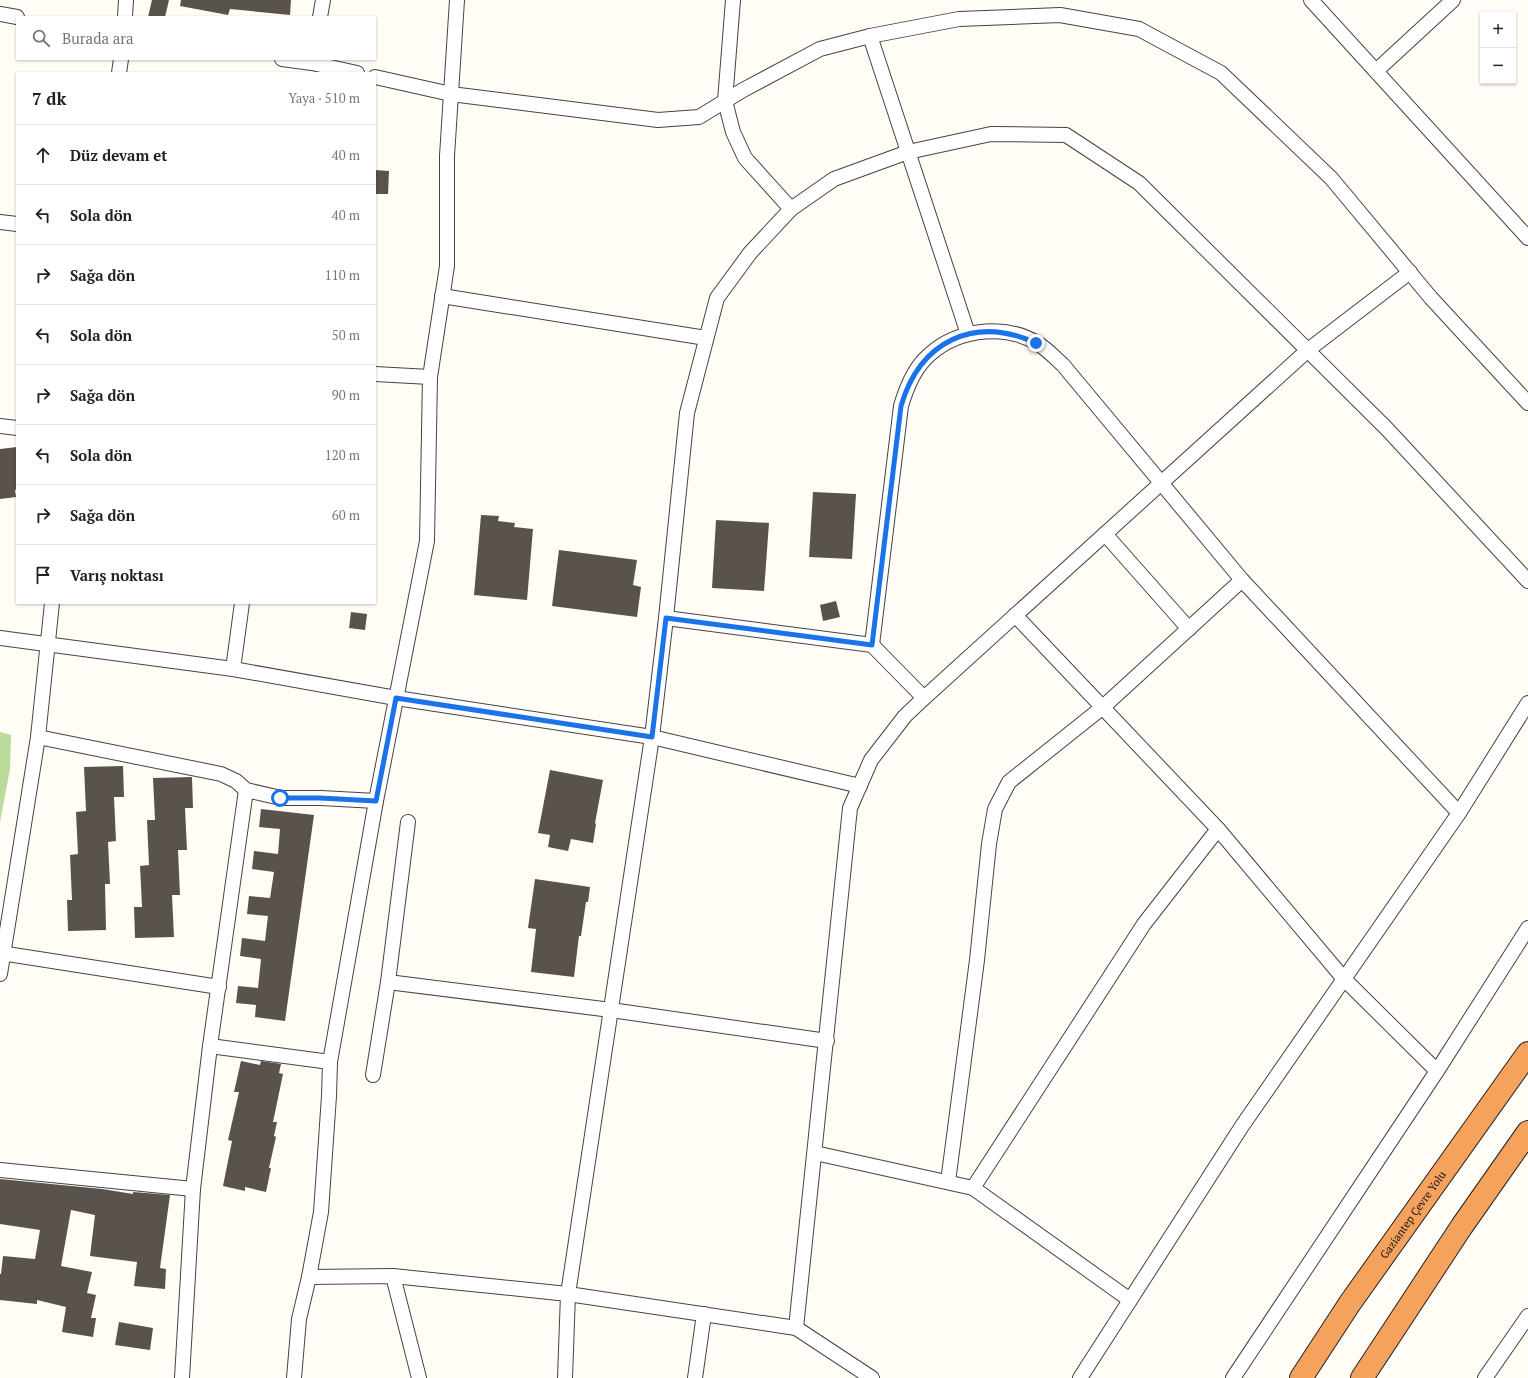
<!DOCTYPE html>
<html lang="tr">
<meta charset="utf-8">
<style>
:root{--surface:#fff;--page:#f6f6f6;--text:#222;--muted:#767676;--line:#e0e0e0}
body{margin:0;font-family:"PT Serif",serif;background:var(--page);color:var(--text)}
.controls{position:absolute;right:12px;top:12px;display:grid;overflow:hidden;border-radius:0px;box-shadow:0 1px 3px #0004}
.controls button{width:36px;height:36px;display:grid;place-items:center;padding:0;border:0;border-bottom:1px solid var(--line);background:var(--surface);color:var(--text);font:20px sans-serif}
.stop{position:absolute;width:12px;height:12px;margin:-9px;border:3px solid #1a73e8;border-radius:50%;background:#fff}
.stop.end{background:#1a73e8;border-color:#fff;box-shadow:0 1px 4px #0008}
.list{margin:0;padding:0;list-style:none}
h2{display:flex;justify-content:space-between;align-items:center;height:52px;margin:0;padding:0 16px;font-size:17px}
h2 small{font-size:13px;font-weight:400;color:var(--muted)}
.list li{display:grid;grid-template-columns:26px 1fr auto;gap:12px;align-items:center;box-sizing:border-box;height:60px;padding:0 16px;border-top:1px solid var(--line)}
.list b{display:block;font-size:15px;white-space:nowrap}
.list em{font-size:13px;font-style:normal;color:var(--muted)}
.icon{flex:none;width:22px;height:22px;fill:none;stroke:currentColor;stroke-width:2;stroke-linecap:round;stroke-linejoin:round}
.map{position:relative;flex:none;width:1528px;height:1378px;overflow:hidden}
.search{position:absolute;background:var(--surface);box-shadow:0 1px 3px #0004;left:16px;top:16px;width:360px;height:44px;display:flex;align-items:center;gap:10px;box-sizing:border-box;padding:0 14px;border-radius:0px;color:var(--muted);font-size:15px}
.panel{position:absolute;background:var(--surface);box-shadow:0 1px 3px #0004;left:16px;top:72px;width:360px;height:532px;border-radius:0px}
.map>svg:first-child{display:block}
.forest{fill:#b9dc9c}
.building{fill:#5a524d}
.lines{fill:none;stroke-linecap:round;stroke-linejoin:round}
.street-casing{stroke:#444;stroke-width:16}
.highway-casing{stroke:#222;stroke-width:24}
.street{stroke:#fff;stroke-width:14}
.highway{stroke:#f5a25d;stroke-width:22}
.route{stroke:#1a73e8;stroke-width:5}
.labels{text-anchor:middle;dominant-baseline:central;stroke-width:4;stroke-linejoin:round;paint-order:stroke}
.street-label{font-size:11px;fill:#111;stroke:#fff}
</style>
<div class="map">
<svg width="1528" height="1378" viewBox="0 0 1528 1378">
<rect width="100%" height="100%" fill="#fffdf5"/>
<path class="forest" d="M 0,732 L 11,735 L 10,769 L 0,822 Z"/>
<g class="building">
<path d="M 152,0 L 169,0 L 165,17 L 148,17 Z"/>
<path d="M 181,0 L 291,0 L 290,15 L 230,9 L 228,15 L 180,6 Z"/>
<path d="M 375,170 L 389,171 L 388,194 L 375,194 Z"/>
<path d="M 17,447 L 17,489 L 15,490 L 16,497 L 0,499 L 0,449 Z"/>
<path d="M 813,492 L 856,494 L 852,559 L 809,557 Z"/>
<path d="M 481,515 L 499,516 L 498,521 L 515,523 L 514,527 L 533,529 L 527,600 L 474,595 Z"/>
<path d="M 716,520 L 769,523 L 764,591 L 712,588 Z"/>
<path d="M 559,550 L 637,560 L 633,585 L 641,587 L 637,617 L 552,606 Z"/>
<path d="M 836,601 L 840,617 L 823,621 L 820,605 Z"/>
<path d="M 351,612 L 367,614 L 365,630 L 349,628 Z"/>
<path d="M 123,766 L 124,797 L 114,797 L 116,841 L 108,842 L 110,884 L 105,884 L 106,930 L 68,931 L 67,900 L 72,900 L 70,855 L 78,854 L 76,812 L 86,811 L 84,767 Z"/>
<path d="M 550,770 L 603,780 L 595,823 L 596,824 L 593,843 L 571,839 L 568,851 L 548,847 L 550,835 L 538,833 Z"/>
<path d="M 192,777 L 193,808 L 185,808 L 187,850 L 178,850 L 180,895 L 172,895 L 174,937 L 135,938 L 134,907 L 142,907 L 140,866 L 149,865 L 147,820 L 155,820 L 153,778 Z"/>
<path d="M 261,809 L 314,815 L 285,1021 L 255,1017 L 256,1005 L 236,1003 L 238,986 L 258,988 L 261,959 L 240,956 L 242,938 L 265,941 L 268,916 L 247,914 L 249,896 L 270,898 L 274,872 L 252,869 L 254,851 L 278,854 L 280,829 L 259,827 Z"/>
<path d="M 535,879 L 590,887 L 588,902 L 586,902 L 581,936 L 579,936 L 574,977 L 531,972 L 536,929 L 528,928 Z"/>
<path d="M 241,1061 L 260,1065 L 261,1061 L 281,1064 L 279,1073 L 283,1074 L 273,1122 L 277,1122 L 274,1136 L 276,1137 L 269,1168 L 271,1168 L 266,1192 L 245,1187 L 245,1191 L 223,1186 L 232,1141 L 228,1140 L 239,1092 L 234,1092 Z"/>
<path d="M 0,1179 L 102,1189 L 133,1194 L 133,1192 L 170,1195 L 160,1268 L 166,1269 L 165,1289 L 134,1286 L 137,1262 L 90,1256 L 95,1215 L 71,1210 L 61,1266 L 92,1272 L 87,1293 L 96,1295 L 91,1318 L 96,1318 L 93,1337 L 62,1332 L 66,1307 L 37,1300 L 37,1304 L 0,1300 L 0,1274 L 1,1274 L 3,1256 L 35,1259 L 40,1230 L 0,1224 Z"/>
<path d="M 119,1322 L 153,1328 L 150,1350 L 115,1345 Z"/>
</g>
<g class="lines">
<g class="street-casing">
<g id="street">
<path d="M 733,0 L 725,101 L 733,132 L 745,158 L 791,209"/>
<path d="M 1311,0 L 1528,238"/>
<path d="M 0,14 L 17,17"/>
<path d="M 125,17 L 126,0"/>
<path d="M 320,17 L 323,0"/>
<path d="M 870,36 L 968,334"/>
<path d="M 282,59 L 312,63 L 357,73"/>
<path d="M 1376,71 L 1453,0"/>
<path d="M 119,73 L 121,59"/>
<path d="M 375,77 L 451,94 L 658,120 L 699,117 L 743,90 L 820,49 L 870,36 L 959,19 L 1060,15 L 1139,29 L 1221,73 L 1331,178 L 1431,298 L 1528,403"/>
<path d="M 0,222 L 17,224"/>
<path d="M 442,296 L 706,338"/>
<path d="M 375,374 L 430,377"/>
<path d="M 0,426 L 17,428"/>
<path d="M 1105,534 L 1189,629"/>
<path d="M 1015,615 L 1218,829 L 1344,979 L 1437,1071"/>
<path d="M 666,618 L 872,645 L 924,698"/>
<path d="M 0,638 L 233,669 L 396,698 L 652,737 L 860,786"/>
<path d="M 872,645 L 901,406 C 906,389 912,373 924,360 C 952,330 1001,322 1037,343 C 1047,349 1054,357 1063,365 L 1242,580 L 1459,813"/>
<path d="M 233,669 L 242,603"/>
<path d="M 38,737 L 221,774 L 236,781 L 246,790 L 281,798 L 321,798 L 376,801"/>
<path d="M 0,953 L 219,987"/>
<path d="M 0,974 L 38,737 L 52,603"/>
<path d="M 388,982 L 611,1010 L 827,1041"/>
<path d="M 210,1046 L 330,1062"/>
<path d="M 373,1075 L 388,982 L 408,822"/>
<path d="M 815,1153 L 973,1188 L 1130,1300"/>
<path d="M 0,1170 L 193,1189"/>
<path d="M 948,1182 L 977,960 L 989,844 L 995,809 L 1009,782 L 1103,707 L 1242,580"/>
<path d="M 973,1188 L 1144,924 L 1218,829"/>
<path d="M 393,1276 L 419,1378"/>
<path d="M 309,1277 L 393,1276 L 568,1294 L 796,1328 L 872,1378"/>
<path d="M 796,1328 L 850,808 L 871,760 L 905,716 L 924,698 L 1308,350 L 1410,272"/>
<path d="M 182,1378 L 193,1189 L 210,1046 L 246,790"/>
<path d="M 294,1378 L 299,1319 L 309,1277 L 321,1212 L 329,1096 L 330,1062 L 376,801 L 427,541 L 430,377 L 447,266 L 447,156 L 457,0"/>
<path d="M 565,1378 L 568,1294 L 652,737 L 666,618 L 687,413 L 717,298 L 750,253 L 791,209 L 834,179 L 908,152 L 991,134 L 1066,135 L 1139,183 L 1387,429 L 1528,581"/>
<path d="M 695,1378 L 704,1314"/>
<path d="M 1080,1378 L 1242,1126 L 1459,813 L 1528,703"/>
<path d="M 1233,1378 L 1437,1071 L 1528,928"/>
<path d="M 1485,1378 L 1528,1316"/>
</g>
</g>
<g class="highway-casing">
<g id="highway">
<path id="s1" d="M 1301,1378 L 1350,1303 L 1528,1053"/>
<path d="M 1362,1378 L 1462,1226 L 1528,1132"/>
</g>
</g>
<use href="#street" class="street"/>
<use href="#highway" class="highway"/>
</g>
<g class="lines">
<path class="route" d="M 280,798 L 320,798 L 376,801 L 396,698 L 652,737 L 666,618 L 872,645 L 901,406 C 920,341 974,315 1036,343"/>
</g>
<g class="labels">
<g class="street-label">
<text stroke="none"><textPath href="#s1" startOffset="198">Gaziantep Çevre Yolu</textPath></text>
</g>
</g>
</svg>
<div class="controls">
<button>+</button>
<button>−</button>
</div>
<div class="stop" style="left:280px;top:798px"></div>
<div class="stop end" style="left:1036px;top:343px"></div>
<div class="search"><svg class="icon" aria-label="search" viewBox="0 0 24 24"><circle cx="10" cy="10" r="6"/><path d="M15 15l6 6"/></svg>Burada ara</div>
<section class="panel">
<h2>7 dk<small>Yaya · 510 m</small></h2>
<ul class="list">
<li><svg class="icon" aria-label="ahead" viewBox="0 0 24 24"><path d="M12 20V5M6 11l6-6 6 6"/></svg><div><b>Düz devam et</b></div><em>40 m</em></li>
<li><svg class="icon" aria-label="left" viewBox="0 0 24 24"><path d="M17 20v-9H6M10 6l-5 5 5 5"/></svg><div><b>Sola dön</b></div><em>40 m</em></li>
<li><svg class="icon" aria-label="right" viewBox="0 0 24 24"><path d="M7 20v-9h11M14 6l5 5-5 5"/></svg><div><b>Sağa dön</b></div><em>110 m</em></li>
<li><svg class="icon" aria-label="left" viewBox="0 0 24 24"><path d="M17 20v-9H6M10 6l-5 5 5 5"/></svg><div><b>Sola dön</b></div><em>50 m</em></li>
<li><svg class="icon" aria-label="right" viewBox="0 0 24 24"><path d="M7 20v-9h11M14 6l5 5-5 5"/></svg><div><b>Sağa dön</b></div><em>90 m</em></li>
<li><svg class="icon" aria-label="left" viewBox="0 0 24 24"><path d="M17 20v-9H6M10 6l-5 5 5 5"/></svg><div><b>Sola dön</b></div><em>120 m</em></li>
<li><svg class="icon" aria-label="right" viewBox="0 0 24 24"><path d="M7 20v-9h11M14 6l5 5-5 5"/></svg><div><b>Sağa dön</b></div><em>60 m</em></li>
<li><svg class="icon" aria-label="arrive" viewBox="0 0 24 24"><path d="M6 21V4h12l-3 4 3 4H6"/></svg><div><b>Varış noktası</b></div></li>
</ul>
</section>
</div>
